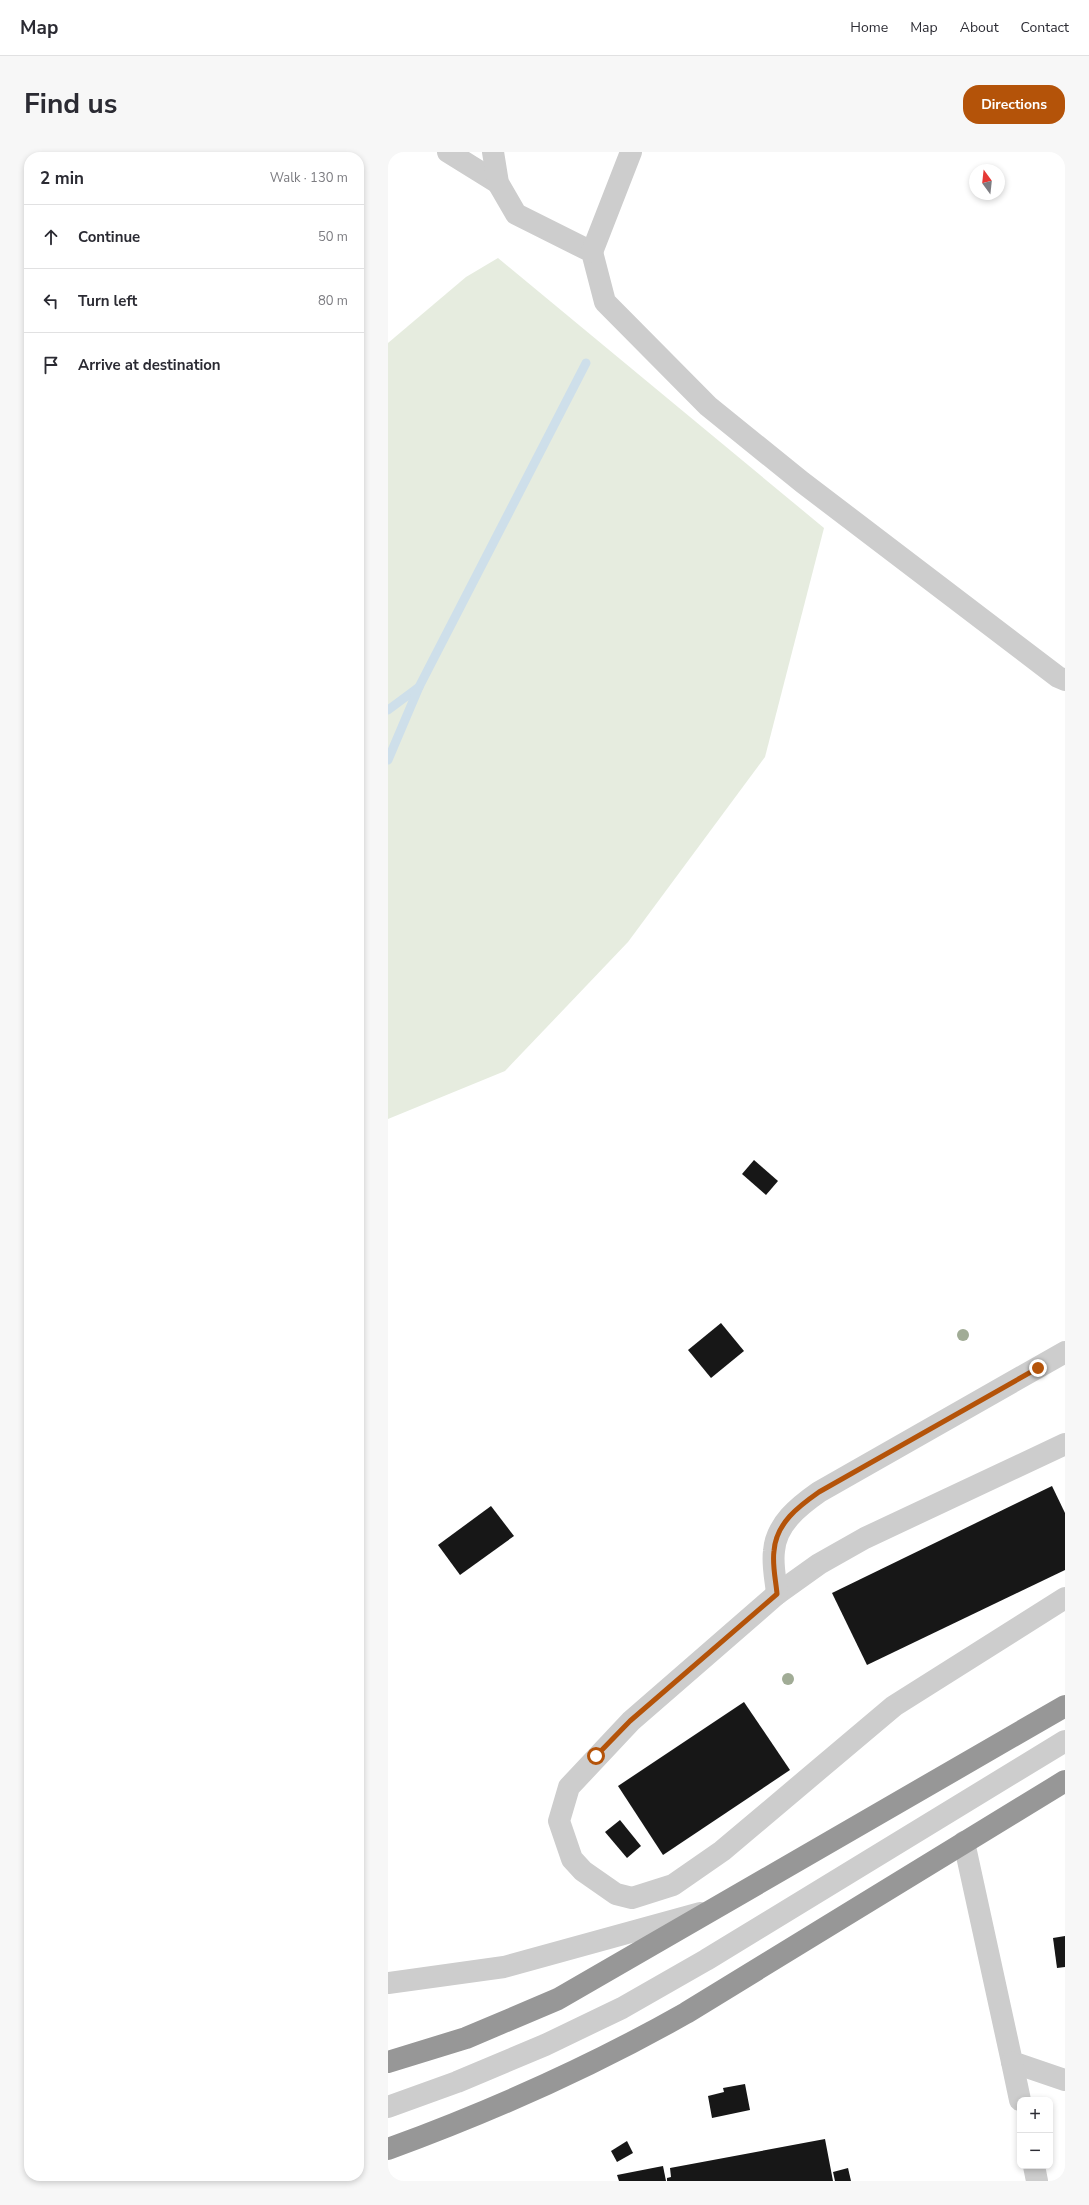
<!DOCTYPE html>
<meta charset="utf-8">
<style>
:root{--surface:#fff;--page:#f7f7f7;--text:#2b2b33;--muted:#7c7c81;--line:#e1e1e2;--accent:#b45309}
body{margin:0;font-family:"Nunito Sans",sans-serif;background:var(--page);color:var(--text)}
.controls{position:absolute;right:12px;bottom:12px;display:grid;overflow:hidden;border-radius:8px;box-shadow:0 2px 6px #0003}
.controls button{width:36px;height:36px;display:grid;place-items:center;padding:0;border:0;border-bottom:1px solid var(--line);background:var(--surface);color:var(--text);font:20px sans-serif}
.compass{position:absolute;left:581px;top:12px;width:36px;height:36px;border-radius:50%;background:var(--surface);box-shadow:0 2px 6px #0003;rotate:345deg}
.stop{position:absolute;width:12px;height:12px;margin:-9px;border:3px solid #b45309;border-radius:50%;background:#fff}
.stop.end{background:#b45309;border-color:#fff;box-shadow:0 1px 4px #0008}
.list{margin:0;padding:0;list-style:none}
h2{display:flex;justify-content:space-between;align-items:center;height:52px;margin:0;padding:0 16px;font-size:17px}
h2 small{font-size:13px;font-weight:400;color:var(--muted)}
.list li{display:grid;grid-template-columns:26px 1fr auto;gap:12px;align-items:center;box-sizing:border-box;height:64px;padding:0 16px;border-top:1px solid var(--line)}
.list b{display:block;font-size:15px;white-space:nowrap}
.list em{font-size:13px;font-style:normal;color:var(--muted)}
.icon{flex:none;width:22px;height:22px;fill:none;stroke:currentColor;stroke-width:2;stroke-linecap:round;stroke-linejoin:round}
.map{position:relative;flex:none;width:677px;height:2029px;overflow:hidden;border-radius:16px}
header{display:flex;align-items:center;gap:24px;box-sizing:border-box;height:56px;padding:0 20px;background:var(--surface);border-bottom:1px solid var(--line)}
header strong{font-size:19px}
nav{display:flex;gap:22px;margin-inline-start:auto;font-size:14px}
.intro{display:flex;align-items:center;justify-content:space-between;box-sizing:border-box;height:96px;padding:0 24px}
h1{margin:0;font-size:28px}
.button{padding:10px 18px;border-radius:16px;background:var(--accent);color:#fff;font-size:14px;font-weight:700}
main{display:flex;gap:24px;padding:0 24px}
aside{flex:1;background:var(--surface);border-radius:16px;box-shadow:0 2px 6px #0003}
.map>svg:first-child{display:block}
.green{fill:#e6ecdf}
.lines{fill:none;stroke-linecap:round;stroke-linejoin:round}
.stream{stroke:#cedfea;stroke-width:9}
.building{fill:#171717}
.minor{stroke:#cdcdcd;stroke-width:22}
.highway{stroke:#979797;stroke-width:22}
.tree{fill:#a1ac96}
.route{stroke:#b45309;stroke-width:5}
</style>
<header>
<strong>Map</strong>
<nav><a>Home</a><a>Map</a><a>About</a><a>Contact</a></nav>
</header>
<div class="intro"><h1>Find us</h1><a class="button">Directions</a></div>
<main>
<aside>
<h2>2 min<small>Walk · 130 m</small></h2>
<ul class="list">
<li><svg class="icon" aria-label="ahead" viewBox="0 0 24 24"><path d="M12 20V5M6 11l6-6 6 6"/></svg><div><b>Continue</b></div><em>50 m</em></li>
<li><svg class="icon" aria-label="left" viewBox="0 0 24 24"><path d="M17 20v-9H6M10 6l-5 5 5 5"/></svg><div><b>Turn left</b></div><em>80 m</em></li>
<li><svg class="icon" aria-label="arrive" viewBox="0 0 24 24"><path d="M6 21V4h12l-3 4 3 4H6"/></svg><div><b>Arrive at destination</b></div></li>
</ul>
</aside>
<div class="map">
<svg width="677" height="2029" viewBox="0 0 677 2029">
<rect width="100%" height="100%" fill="#fff"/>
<path class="green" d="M 110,106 L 436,376 L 377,605 L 240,790 L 117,919 L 0,967 L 0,191 L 78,125 Z"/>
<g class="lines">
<g class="stream">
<path d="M 0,558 L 31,535"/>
<path d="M 0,608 L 31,535 L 198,211"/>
</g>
</g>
<g class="building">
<path d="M 366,1008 L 390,1029 L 378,1043 L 354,1022 Z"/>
<path d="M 333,1171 L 356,1199 L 323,1226 L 300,1198 Z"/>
<path d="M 664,1334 L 677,1361 L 677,1418 L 479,1513 L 444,1441 Z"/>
<path d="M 103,1354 L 126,1384 L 72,1423 L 50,1393 Z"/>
<path d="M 356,1550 L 402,1618 L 275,1703 L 230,1634 Z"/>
<path d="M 232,1668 L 253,1694 L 239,1706 L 217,1680 Z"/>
<path d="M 677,1784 L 677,1815 L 669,1816 L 665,1786 Z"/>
<path d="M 357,1932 L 362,1958 L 324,1966 L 320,1944 L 336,1940 L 335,1936 Z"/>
<path d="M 437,1987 L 445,2029 L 279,2029 L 279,2026 L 283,2025 L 282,2016 Z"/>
<path d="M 239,1989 L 245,2001 L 229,2010 L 223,1999 Z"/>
<path d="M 275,2014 L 278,2029 L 231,2029 L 229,2023 Z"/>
<path d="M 460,2016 L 463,2029 L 447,2029 L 445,2020 Z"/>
</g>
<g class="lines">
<g class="minor">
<path d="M 60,0 L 110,31"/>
<path d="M 105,0 L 110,31 L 128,62 L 204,100 L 217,150 L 320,254 L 414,330 L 670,525 L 677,528"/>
<path d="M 204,100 L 243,0"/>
<path d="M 677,1292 L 477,1386 L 431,1412 L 389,1442 L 243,1569 L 181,1635 L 171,1669 L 184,1707 L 195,1719 L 228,1742 L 244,1746 L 285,1733 L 334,1699 L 506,1554 L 677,1446"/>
<path d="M 389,1442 C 388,1429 384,1413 386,1399 C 388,1372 411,1354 431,1340 L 677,1200"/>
<path d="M 576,1690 L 624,1910 L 677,1928"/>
<path d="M 0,1831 L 116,1815 L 312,1761"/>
<path d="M 624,1910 L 632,1948"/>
<path d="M 0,1955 L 69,1930 L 157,1893 L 234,1856 L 318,1808 L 677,1589"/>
<path d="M 646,2014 L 649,2029"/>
</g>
<g class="highway">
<path d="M 0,1910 L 78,1886 L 170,1847 L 677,1554"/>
<path d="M 0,1997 C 104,1959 201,1916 298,1861 L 677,1629"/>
</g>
</g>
<g class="tree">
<circle cx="575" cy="1183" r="6"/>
<circle cx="400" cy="1527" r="6"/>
</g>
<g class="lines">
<path class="route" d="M 208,1604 L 242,1569 L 389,1442 C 388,1429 384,1413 386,1399 C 388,1371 411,1354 431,1340 L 650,1216"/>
</g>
</svg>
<div class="controls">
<button>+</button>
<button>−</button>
</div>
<svg class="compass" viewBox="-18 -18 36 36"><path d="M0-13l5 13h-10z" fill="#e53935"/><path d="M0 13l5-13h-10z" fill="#7c7c81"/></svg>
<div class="stop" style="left:208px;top:1604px"></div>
<div class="stop end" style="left:650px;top:1216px"></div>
</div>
</main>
